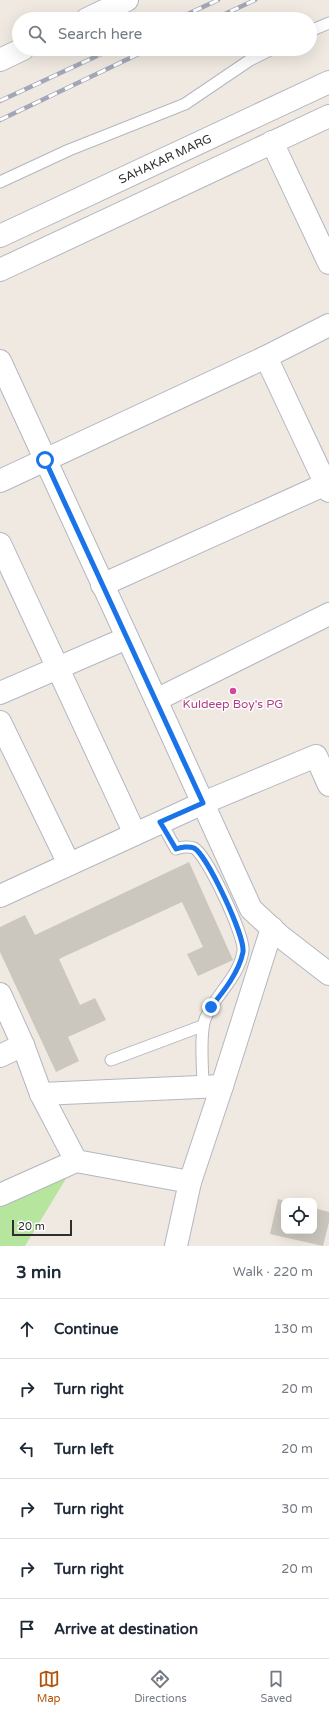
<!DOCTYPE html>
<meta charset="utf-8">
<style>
:root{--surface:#fff;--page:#f6f6f7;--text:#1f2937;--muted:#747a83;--line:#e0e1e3;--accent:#b45309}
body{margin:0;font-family:"Varela Round",sans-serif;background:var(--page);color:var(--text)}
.controls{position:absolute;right:12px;bottom:12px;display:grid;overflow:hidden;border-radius:8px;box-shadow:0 4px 16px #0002}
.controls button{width:36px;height:36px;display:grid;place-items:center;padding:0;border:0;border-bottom:1px solid var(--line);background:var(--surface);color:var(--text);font:20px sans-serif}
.scale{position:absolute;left:12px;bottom:10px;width:60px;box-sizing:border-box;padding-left:4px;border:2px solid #2e2e2e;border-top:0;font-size:11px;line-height:14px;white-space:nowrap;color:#2e2e2e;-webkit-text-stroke:3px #fff;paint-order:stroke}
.stop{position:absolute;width:12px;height:12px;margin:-9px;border:3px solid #1a73e8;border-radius:50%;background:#fff}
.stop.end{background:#1a73e8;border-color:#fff;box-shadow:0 1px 4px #0008}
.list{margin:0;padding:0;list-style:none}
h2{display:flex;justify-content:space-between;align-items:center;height:52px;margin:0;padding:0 16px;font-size:17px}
h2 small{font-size:13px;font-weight:400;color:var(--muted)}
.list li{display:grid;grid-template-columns:26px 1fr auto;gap:12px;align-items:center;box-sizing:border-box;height:60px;padding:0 16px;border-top:1px solid var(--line)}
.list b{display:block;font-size:15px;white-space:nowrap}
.list em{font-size:13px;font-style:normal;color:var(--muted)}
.icon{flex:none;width:22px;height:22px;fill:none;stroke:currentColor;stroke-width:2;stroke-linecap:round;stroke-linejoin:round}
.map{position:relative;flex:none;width:329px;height:1246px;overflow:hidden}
.search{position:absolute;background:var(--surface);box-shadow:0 4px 16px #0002;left:12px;right:12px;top:12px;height:44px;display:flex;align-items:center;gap:10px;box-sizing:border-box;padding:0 14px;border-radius:22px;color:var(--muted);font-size:15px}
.sheet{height:412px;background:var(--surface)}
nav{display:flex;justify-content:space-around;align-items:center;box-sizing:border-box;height:56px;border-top:1px solid var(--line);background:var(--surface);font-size:11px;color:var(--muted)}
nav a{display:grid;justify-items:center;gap:2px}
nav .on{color:var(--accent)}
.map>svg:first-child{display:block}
.green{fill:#b6e59e}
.building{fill:#cbc7bf}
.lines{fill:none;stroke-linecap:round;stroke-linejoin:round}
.lane-casing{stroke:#b4b7c1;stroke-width:13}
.street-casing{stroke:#b4b7c1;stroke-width:24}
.secondary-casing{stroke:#b4b7c1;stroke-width:24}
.lane{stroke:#fff;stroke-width:11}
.street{stroke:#fff;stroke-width:22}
.secondary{stroke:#fff;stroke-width:22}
.rail-casing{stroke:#a3a6b8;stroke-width:4.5}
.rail{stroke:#fff;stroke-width:3;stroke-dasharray:9;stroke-linecap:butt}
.route{stroke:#1a73e8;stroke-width:5}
.hotel-dot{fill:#d1479c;stroke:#fff;stroke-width:1.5}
.labels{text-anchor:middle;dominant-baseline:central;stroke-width:3;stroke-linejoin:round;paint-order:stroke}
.street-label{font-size:12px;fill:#2e2e2e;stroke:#fff}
.hotel-label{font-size:12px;fill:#b23c85;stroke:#fff}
</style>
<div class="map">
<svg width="329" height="1246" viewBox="0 0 329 1246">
<rect width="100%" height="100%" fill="#efe9e1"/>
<path class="green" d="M 73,1167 L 25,1246 L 0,1246 L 0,1200 Z"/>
<g class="building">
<path d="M 189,862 L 233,960 L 198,976 L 187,954 L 203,947 L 182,902 L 59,959 L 80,1005 L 95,998 L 106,1020 L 68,1037 L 79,1061 L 56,1072 L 0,952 L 0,927 L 25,915 L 35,935 Z"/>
<path d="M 278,1199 L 285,1201 L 284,1231 L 314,1231 L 314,1208 L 329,1212 L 329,1222 L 323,1246 L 270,1234 Z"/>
</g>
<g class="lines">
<g class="lane-casing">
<g id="lane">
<path d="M 310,31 L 329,23"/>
<path d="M 0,182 L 69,150 L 185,104 L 250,60 L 272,49"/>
<path d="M 161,822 L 176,849 C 181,847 189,846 194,848 C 207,855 245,936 243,951 C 239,977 216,994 206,1017 C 199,1031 203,1070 203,1087"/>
<path d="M 111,1060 L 202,1026"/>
</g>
</g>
<g class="street-casing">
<g id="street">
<path d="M 272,142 L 329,263"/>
<path d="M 266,357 L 329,491"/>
<path d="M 0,361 L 156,700 L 251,909 L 280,936 L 329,974"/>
<path d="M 0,481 L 266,357 L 329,325"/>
<path d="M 0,544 L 135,834"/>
<path d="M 102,585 L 326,484"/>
<path d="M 0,693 L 127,638"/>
<path d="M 156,700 L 329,614"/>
<path d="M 0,722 L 69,864"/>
<path d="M 0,896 L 203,803 L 316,756 L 329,785"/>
<path d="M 0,994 L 23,1045 L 41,1094 L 76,1161 L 190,1182"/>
<path d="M 0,1056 L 23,1045"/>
<path d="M 41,1094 L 222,1086"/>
<path d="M 0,1195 L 76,1161"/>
<path d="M 176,1246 L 190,1182 L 222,1086 L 272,928"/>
</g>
</g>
<g class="secondary-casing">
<g id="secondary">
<path d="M 87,19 L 127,0"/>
<path d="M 0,60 L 23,49"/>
<path d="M 0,236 L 329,82"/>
<path d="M 0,270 L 329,116"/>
</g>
</g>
<use href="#lane" class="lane"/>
<use href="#street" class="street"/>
<use href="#secondary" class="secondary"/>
<g class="rail-casing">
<g id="rail">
<path d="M 177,19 L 218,0"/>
<path d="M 214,19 L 255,0"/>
<path d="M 0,101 L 112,49"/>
<path d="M 0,120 L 149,49"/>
</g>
</g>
<use href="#rail" class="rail"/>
</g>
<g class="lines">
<path class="route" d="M 45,460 L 203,803 L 160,822 L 176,849 C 181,847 189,846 194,848 C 207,855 245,936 243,952 C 239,972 224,991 211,1007"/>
</g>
<circle class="hotel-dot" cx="233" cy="691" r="4"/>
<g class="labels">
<g class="street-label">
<text transform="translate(165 159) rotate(-25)">SAHAKAR MARG</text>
</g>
<g class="hotel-label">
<text x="233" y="704">Kuldeep Boy's PG</text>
</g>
</g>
</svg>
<div class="controls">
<button><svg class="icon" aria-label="locate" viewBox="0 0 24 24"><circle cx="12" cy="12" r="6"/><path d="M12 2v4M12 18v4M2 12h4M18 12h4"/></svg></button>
</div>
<div class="scale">20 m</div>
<div class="stop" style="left:45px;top:460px"></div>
<div class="stop end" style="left:211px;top:1007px"></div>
<div class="search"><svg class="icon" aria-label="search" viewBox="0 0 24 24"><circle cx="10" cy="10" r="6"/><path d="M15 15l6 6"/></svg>Search here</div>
</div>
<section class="sheet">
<h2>3 min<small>Walk · 220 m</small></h2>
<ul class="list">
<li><svg class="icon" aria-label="ahead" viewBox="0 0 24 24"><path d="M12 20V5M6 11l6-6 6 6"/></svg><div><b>Continue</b></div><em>130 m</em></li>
<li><svg class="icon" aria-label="right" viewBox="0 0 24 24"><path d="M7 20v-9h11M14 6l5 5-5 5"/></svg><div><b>Turn right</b></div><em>20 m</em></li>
<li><svg class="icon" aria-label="left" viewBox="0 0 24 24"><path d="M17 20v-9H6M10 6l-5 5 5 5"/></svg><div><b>Turn left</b></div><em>20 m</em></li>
<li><svg class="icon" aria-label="right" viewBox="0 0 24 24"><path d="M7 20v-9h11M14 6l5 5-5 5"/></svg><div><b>Turn right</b></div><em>30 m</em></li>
<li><svg class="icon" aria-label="right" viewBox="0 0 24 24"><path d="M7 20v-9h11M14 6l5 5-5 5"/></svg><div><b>Turn right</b></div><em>20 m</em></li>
<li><svg class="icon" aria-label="arrive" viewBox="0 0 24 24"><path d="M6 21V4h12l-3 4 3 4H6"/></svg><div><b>Arrive at destination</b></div></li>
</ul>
</section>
<nav>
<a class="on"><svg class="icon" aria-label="map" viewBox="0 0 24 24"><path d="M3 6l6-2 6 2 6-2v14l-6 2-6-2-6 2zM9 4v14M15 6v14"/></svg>Map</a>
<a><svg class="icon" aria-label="directions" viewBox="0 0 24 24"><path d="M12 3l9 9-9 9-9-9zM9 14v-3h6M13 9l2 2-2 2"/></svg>Directions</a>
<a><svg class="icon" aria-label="saved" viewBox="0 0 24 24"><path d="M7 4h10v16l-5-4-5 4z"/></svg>Saved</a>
</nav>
